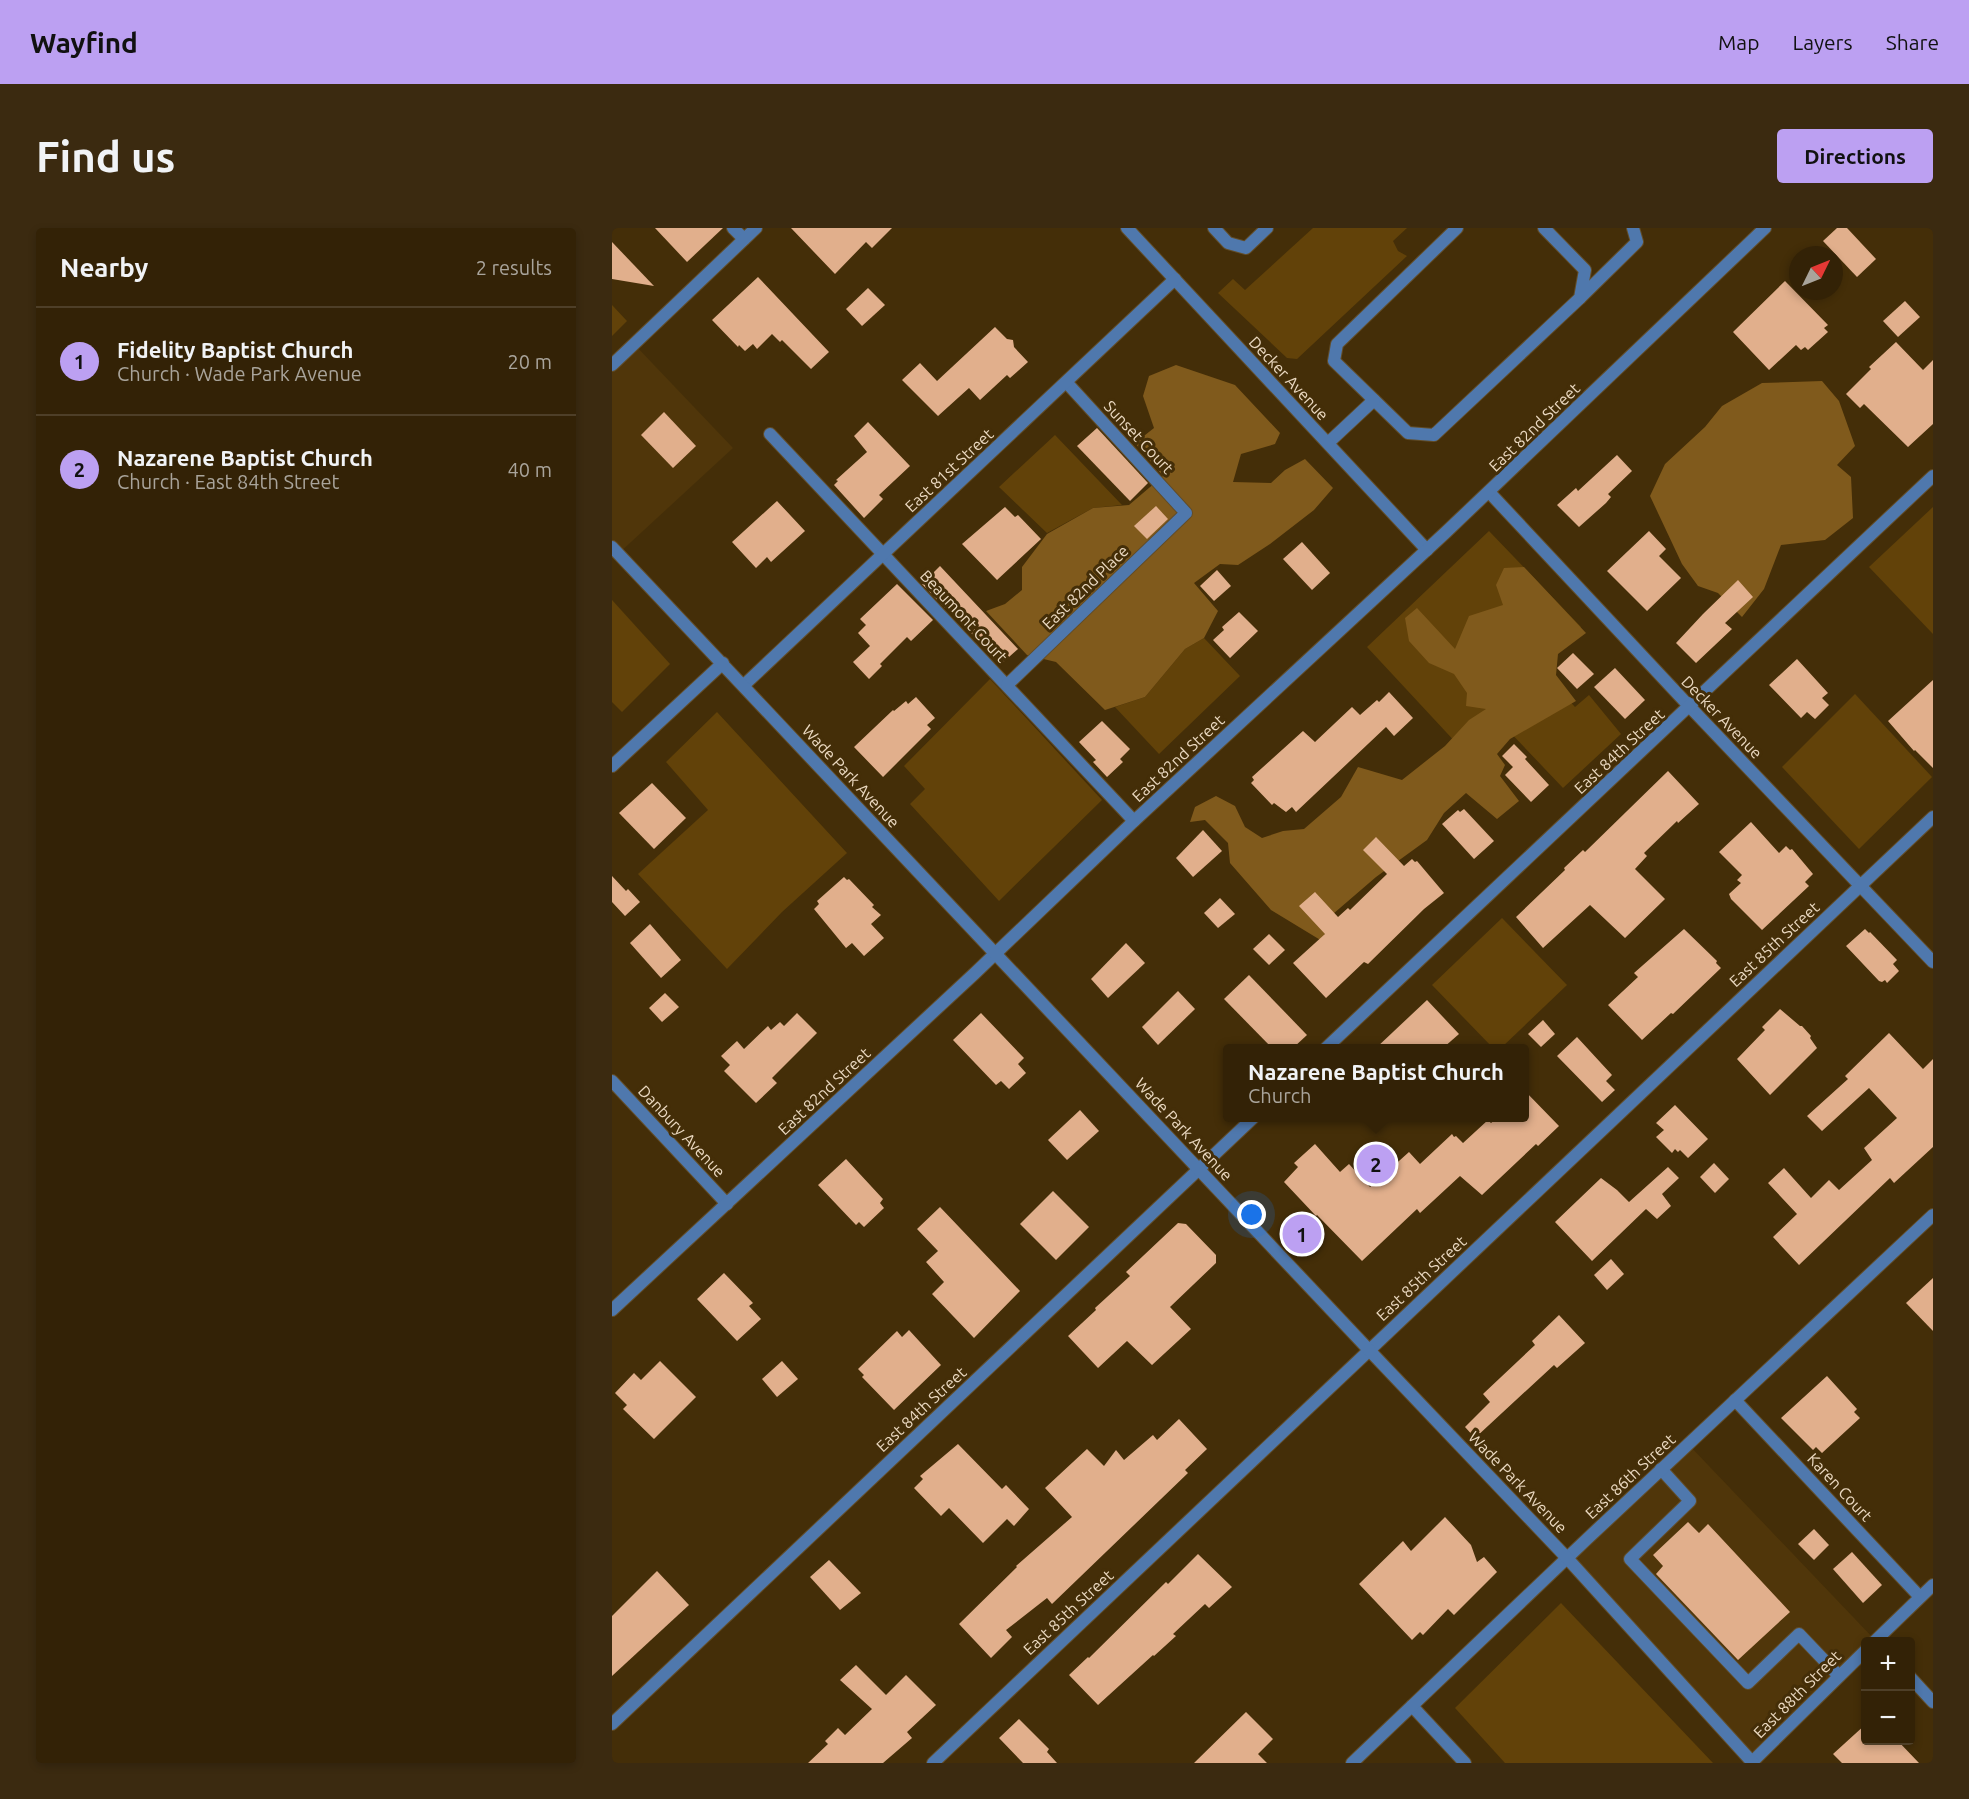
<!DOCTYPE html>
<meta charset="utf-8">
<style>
:root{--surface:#332206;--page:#3b2a10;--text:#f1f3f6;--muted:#a9a49b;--line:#4e3f28;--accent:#bca0f2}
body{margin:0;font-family:Ubuntu,sans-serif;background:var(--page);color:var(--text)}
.controls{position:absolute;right:18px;bottom:18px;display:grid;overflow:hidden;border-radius:6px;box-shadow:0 3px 9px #0003}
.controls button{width:54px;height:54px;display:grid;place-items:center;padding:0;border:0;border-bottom:2px solid var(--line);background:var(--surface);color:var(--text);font:30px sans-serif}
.compass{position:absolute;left:1177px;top:18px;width:54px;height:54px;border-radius:50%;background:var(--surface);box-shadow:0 3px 9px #0003;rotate:47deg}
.you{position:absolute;left:640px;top:987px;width:21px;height:21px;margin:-15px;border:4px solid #fff;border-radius:50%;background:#1a73e8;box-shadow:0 0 0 9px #1a73e833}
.badge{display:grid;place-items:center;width:39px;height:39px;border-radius:50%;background:var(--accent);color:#111;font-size:20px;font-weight:700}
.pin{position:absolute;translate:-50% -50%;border:3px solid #fff;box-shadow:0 2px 6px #0006}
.popup{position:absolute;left:611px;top:816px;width:306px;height:78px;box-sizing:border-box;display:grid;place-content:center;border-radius:6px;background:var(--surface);filter:drop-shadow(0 2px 4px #0005);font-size:20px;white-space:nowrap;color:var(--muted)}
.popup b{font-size:22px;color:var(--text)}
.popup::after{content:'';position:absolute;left:50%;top:100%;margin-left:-12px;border:12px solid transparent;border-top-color:var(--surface)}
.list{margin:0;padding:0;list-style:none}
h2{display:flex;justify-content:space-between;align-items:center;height:78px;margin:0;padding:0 24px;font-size:26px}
h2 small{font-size:20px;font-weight:400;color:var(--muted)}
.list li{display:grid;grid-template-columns:39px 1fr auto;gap:18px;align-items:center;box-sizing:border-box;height:108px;padding:0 24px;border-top:2px solid var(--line)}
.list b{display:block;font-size:22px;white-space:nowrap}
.list p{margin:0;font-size:20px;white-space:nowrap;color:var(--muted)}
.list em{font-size:20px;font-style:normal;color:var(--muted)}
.map{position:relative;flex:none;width:1321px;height:1535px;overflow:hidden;border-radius:6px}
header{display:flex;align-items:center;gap:36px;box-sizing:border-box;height:84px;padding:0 30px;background:var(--accent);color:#111}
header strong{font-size:28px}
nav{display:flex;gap:33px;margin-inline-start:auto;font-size:21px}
.intro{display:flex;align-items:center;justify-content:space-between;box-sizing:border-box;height:144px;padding:0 36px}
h1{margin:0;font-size:42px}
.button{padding:15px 27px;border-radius:6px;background:var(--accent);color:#111;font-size:21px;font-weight:700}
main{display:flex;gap:36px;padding:0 36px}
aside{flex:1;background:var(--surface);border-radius:6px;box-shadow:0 3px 9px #0003}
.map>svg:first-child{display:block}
.built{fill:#50360a}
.green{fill:#624209}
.forest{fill:#805a1c}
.building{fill:#e1af8c}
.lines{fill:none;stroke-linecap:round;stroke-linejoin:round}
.service-casing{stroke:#624d29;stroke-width:14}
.minor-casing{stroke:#624d29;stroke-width:14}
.tertiary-casing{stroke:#624d29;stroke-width:14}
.service{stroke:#4f78ad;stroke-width:12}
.minor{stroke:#4f78ad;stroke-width:12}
.tertiary{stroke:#4f78ad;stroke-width:12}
.labels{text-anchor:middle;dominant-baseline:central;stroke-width:6;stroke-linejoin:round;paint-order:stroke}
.street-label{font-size:16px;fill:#ebd9c1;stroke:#442e08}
</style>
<header>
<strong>Wayfind</strong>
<nav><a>Map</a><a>Layers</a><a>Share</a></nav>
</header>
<div class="intro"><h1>Find us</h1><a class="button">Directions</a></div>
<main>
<aside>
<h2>Nearby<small>2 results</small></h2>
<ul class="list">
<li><span class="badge">1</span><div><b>Fidelity Baptist Church</b><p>Church · Wade Park Avenue</p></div><em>20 m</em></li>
<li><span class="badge">2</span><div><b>Nazarene Baptist Church</b><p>Church · East 84th Street</p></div><em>40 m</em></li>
</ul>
</aside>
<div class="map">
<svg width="1321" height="1535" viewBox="0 0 1321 1535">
<rect width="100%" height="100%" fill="#442e08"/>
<g class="built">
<path d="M 22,116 L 121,220 L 6,326 L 0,319 L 0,137 Z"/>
<path d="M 1076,1216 L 1263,1412 L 1254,1414 L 1253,1422 L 1140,1534 L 955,1330 Z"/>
</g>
<g class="green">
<path d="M 701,0 L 795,0 L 781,13 L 786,23 L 795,28 L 685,131 L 675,130 L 606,65 L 621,51 L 633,62 Z"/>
<path d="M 0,77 L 15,93 L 0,108 Z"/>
<path d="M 443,207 L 510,277 L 481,280 L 435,305 L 387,259 Z"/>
<path d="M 1321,279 L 1321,406 L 1257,339 Z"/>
<path d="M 877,303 L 969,399 L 941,425 L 941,455 L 963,479 L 977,467 L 1009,506 L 951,560 L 894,500 L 860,532 L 755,419 Z"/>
<path d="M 0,372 L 58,436 L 10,484 L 0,474 Z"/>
<path d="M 592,410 L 628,448 L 547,526 L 503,479 L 533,469 L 573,421 Z"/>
<path d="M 378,451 L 490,572 L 387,673 L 298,576 L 313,561 L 292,538 Z"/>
<path d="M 1243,466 L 1320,549 L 1247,621 L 1170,539 Z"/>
<path d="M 105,484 L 235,625 L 170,684 L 115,741 L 26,646 L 96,582 L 54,534 Z"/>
<path d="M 890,690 L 955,757 L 889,820 L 881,820 L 820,757 Z"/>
<path d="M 949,1375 L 1101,1535 L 893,1535 L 843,1480 Z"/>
</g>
<g class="forest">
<path d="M 564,137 L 623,157 L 668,205 L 663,216 L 629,226 L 621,254 L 659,255 L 673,242 L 693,231 L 721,260 L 702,282 L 658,316 L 626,337 L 608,336 L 582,355 L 606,383 L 592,410 L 573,421 L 533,469 L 493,482 L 444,434 L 415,427 L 374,383 L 393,376 L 410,362 L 410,339 L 435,306 L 481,280 L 517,277 L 551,248 L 523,215 L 542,200 L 531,168 L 537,148 Z"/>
<path d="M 1210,153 L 1227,173 L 1243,218 L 1225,237 L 1239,249 L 1241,290 L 1213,312 L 1169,317 L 1152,361 L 1130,389 L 1106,365 L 1086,358 L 1070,336 L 1038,268 L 1053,236 L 1093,199 L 1110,178 L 1150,155 Z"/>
<path d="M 912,339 L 974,405 L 946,426 L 944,447 L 964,473 L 898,511 L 885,526 L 893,537 L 888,548 L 907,573 L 885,591 L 854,565 L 832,585 L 815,612 L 764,649 L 721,686 L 710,713 L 659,682 L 618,635 L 616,615 L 593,592 L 578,594 L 583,579 L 604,568 L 623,578 L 633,599 L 650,610 L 671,603 L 692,601 L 729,569 L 746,539 L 790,552 L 833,518 L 857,492 L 874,481 L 854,478 L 855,465 L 842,446 L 817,435 L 797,413 L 793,390 L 805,380 L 843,421 L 857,388 L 891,377 L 884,357 L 892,340 Z"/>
</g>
<g class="building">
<path d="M 43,0 L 111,0 L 75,34 Z"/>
<path d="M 179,0 L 280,0 L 260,20 L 254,14 L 223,46 Z"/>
<path d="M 1225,0 L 1235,0 L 1264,31 L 1245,49 L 1211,13 Z"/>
<path d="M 0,14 L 42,58 L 0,51 Z"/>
<path d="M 146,49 L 217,124 L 199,141 L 170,112 L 168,114 L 160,106 L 145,121 L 141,116 L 133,123 L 127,117 L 126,119 L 100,92 Z"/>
<path d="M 1173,53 L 1216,97 L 1212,100 L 1216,104 L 1196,122 L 1193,119 L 1189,122 L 1184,117 L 1157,142 L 1121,104 Z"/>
<path d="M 256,60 L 273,77 L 250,98 L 234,81 Z"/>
<path d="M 1293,73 L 1308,89 L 1286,109 L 1271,93 Z"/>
<path d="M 383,99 L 395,111 L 401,112 L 402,119 L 416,134 L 398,150 L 395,147 L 368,172 L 357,160 L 326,188 L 290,152 L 308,135 L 325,153 Z"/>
<path d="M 1284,114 L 1311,142 L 1321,132 L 1321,196 L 1296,219 L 1252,176 L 1248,180 L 1234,166 L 1259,141 L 1257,139 Z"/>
<path d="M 52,184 L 84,218 L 61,240 L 29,207 Z"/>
<path d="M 256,194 L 298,238 L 267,267 L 271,271 L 252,290 L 222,257 L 226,253 L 224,252 L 255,224 L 242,208 Z"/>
<path d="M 485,200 L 536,255 L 518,273 L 465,218 Z"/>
<path d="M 1005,227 L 1020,243 L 996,266 L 999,269 L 994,275 L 967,299 L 945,277 L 964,260 L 966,263 Z"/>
<path d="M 165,273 L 193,303 L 159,334 L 155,329 L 144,340 L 120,314 Z"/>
<path d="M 544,278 L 556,291 L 535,311 L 522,298 Z"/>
<path d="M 393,279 L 403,289 L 406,287 L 429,311 L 385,352 L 350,316 Z"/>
<path d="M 1037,303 L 1054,321 L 1047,328 L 1069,350 L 1035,383 L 995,343 Z"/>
<path d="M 690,314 L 718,345 L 700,362 L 671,331 Z"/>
<path d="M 328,338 L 406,421 L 389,436 L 359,405 L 364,399 L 339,375 L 333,380 L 310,356 Z"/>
<path d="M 605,342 L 619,358 L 602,373 L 588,358 Z"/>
<path d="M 1126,352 L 1141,369 L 1113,395 L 1120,401 L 1084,435 L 1064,415 L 1091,386 Z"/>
<path d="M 285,356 L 321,392 L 299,413 L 295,409 L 268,436 L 270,438 L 257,451 L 241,434 L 258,418 L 246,405 L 254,397 L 248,391 Z"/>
<path d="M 627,384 L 646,403 L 618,430 L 601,412 L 612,402 L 610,399 Z"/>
<path d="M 961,425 L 982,446 L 965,461 L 945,440 Z"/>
<path d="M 1185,431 L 1216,465 L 1210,470 L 1217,477 L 1203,491 L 1195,484 L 1189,490 L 1157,457 Z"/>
<path d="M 1003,440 L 1033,472 L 1013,491 L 982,459 Z"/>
<path d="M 1321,452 L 1321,540 L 1303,522 L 1302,523 L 1276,493 Z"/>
<path d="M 777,464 L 801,490 L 782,508 L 774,499 L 684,584 L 680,579 L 674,584 L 662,575 L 660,577 L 639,555 L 642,552 L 640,549 L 691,503 L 703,514 L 740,479 L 748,487 L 765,472 L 767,474 Z"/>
<path d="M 304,469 L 323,490 L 315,497 L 319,501 L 271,549 L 242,519 L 281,482 L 282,483 L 294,473 L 296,476 Z"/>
<path d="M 490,493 L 518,521 L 508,531 L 511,534 L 495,549 L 481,534 L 484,532 L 467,514 Z"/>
<path d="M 902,516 L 915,529 L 913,531 L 937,557 L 919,574 L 893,547 L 901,539 L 890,528 Z"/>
<path d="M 1056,543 L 1087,576 L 1066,595 L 1065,593 L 1032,625 L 1035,628 L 1023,641 L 1053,671 L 1013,710 L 978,677 L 931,720 L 904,689 L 953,642 L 952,640 L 971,622 L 973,624 Z"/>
<path d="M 40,555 L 74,590 L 42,621 L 7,585 Z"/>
<path d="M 852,581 L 882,613 L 862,631 L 830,596 L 846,582 L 848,584 Z"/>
<path d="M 1139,594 L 1167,625 L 1174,618 L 1178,622 L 1180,621 L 1201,646 L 1193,654 L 1197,658 L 1150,702 L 1119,671 L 1117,666 L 1129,655 L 1125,652 L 1130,647 L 1107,624 Z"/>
<path d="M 591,602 L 610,623 L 581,649 L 564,630 Z"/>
<path d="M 764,609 L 792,638 L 800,631 L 803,634 L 805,633 L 832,665 L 812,681 L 756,736 L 752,734 L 714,770 L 681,735 L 713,706 L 687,678 L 703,664 L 726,689 L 736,680 L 738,682 L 775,646 L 751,622 Z"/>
<path d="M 0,648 L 14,663 L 16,661 L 28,674 L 13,688 L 0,674 Z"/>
<path d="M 232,649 L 235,652 L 237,651 L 262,677 L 260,679 L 269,687 L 259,696 L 272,710 L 252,728 L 240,715 L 234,720 L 202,681 L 207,676 L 205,673 Z"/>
<path d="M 608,670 L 623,686 L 606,700 L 592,685 Z"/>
<path d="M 38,696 L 69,732 L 49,750 L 18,715 Z"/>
<path d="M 1072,701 L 1105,733 L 1104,735 L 1109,740 L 1061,786 L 1059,785 L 1030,812 L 996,777 L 1026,749 L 1022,745 Z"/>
<path d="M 1253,701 L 1257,705 L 1258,704 L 1285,732 L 1281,736 L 1287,743 L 1275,755 L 1273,752 L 1270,754 L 1267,753 L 1234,718 Z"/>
<path d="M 657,706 L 673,722 L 657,737 L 641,721 Z"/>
<path d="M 514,715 L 533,735 L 496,770 L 479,751 Z"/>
<path d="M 637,747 L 695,807 L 681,820 L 660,820 L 612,771 Z"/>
<path d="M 566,763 L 583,781 L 546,817 L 530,799 Z"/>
<path d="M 53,765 L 67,779 L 50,794 L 37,780 Z"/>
<path d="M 815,772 L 847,806 L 831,820 L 764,820 Z"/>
<path d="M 1168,781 L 1188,798 L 1190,798 L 1199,808 L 1198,810 L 1205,820 L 1158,867 L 1125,831 L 1153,802 L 1150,799 Z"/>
<path d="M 185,785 L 205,805 L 160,850 L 165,855 L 144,875 L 112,843 L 118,837 L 109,828 L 125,813 L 132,821 L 156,798 L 159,802 L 168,794 L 172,798 Z"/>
<path d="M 369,785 L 412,830 L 406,836 L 414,845 L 397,861 L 389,853 L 384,857 L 341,812 Z"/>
<path d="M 931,792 L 943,806 L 929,819 L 916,806 Z"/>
<path d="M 1277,805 L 1311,841 L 1321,831 L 1321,919 L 1282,955 L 1278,950 L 1187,1037 L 1161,1009 L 1185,986 L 1156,955 L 1172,940 L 1199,970 L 1217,952 L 1227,962 L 1260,932 L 1252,920 L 1285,890 L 1257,860 L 1210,903 L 1195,888 L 1236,851 L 1233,848 Z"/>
<path d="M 965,809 L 1000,847 L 994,853 L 1003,862 L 990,874 L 945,828 Z"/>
<path d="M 912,862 L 947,898 L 926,918 L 924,916 L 870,967 L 848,948 L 808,985 L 805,981 L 750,1033 L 705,987 L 704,988 L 672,954 L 686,939 L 682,935 L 703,916 L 728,944 L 737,936 L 758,959 L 797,924 L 808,936 L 840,906 L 842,909 L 844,908 L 851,915 L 876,892 L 879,895 L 885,890 L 912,890 Z"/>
<path d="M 1063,877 L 1096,911 L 1076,930 L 1068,922 L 1066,924 L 1063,921 L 1060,925 L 1044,909 L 1052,902 L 1044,895 Z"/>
<path d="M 468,882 L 487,903 L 455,932 L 436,912 Z"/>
<path d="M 234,931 L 271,971 L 268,975 L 272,980 L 252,999 L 247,994 L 244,997 L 206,957 Z"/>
<path d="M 1102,935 L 1117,951 L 1103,965 L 1088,949 Z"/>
<path d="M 1056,939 L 1067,950 L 1050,966 L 1059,978 L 1045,991 L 1034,981 L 980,1033 L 943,994 L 989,950 L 1005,962 L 1017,974 Z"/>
<path d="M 441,963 L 477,999 L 444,1032 L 408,996 Z"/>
<path d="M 328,979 L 408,1063 L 362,1110 L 320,1066 L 332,1054 L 314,1034 L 326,1023 L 305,1001 Z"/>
<path d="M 566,995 L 574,996 L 604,1027 L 604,1035 L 558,1079 L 579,1101 L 540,1137 L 515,1113 L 486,1140 L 456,1108 L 484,1082 L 483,1080 L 518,1048 L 514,1044 Z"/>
<path d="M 999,1031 L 1012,1046 L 995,1062 L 982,1047 Z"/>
<path d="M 112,1045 L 141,1075 L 137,1078 L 149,1091 L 125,1113 L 85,1071 Z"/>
<path d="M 1321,1050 L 1321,1103 L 1294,1075 Z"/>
<path d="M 947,1087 L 973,1115 L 945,1140 L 942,1137 L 863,1210 L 853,1199 L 878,1174 L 871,1166 L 923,1117 L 920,1113 Z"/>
<path d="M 297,1102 L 329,1137 L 282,1182 L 250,1149 L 252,1147 L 246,1141 L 285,1103 L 290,1109 Z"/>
<path d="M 48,1133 L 84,1169 L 42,1211 L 11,1181 L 15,1177 L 3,1165 L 22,1145 L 29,1152 Z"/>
<path d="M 170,1133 L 186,1151 L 165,1169 L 150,1151 Z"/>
<path d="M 1215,1148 L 1245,1181 L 1242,1184 L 1248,1190 L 1210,1225 L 1204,1219 L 1201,1222 L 1169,1190 Z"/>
<path d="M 567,1191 L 595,1221 L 573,1242 L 576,1245 L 440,1376 L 435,1370 L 394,1402 L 400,1409 L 379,1430 L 347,1396 L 405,1339 L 404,1338 L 460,1289 L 433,1260 L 475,1221 L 492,1238 L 504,1222 L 512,1232 L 541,1207 L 545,1212 Z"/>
<path d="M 346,1216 L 390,1261 L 394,1257 L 417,1281 L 402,1298 L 395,1291 L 371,1315 L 337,1280 L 329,1288 L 302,1260 L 311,1251 L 308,1248 Z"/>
<path d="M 833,1289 L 859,1317 L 865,1334 L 872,1329 L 885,1344 L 842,1387 L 836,1381 L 811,1407 L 808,1404 L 800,1412 L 747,1356 L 791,1313 L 799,1323 Z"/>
<path d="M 1076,1294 L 1087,1305 L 1096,1296 L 1178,1384 L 1126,1432 L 1044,1346 L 1051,1338 L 1041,1327 Z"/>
<path d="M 1202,1301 L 1217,1317 L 1202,1332 L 1186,1316 Z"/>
<path d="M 1240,1324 L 1270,1357 L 1251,1375 L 1221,1341 Z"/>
<path d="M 586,1326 L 620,1359 L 597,1380 L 593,1376 L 561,1406 L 564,1408 L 542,1428 L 541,1427 L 486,1477 L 457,1447 L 476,1429 L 477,1430 L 554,1354 L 556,1356 Z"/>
<path d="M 217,1332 L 249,1365 L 228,1382 L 198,1349 Z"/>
<path d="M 45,1343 L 77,1377 L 0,1448 L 0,1388 Z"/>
<path d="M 244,1437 L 274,1467 L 294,1447 L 324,1477 L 295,1504 L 300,1510 L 271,1535 L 196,1535 L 216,1516 L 213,1513 L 226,1500 L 233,1507 L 260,1481 L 228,1452 Z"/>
<path d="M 634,1484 L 661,1511 L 646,1526 L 655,1535 L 582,1535 Z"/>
<path d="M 407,1491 L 437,1521 L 435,1524 L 445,1535 L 411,1535 L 387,1510 Z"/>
<path d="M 1254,1496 L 1254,1512 L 1285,1512 L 1307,1535 L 1230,1535 L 1221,1526 Z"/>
</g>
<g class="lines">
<g class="service-casing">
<g id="service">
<path d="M 602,0 L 616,15 L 634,20 L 655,0"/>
<path d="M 845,0 L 725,116 L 722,133 L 796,205 L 822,207 L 968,70 L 973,42 L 932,0"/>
<path d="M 968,70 L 1025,14 L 1021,0"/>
<path d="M 158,206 L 522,593"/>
<path d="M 716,215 L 762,172"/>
<path d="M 395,457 L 574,285 L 455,155"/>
<path d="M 0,853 L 115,976"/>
<path d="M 1123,1172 L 1308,1369"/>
<path d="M 1049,1241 L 1078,1273 L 1018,1331 L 1136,1455 L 1187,1406 L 1227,1448"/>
<path d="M 1298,1449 L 1321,1474"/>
</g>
</g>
<g class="minor-casing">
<g id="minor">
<path d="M 121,0 L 132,11"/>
<path d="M 515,0 L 815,322"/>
<path d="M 0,137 L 144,0"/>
<path d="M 877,264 L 1078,479 L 1321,734"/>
<path d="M 132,457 L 563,51"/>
<path d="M 0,538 L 111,435"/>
<path d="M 714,820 L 1321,248"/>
<path d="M 0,1082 L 362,746 L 522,593 L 833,305 L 1153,0"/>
<path d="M 1262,1414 L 1321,1357"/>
<path d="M 800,1478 L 853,1535"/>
<path d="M 0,1496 L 641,890"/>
<path d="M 1140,1534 L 1254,1422"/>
<path d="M 321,1535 L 1321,589"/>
<path d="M 740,1535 L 975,1311 L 1321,987"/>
</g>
</g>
<g class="tertiary-casing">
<path id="tertiary" d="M 0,319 L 757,1122 L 955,1330 L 1141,1535"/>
</g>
<use href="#service" class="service"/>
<use href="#minor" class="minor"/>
<use href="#tertiary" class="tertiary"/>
</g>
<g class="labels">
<g class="street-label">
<text transform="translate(677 150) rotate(47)">Decker Avenue</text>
<text transform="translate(922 199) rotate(-44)">East 82nd Street</text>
<text transform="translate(527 209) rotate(47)">Sunset Court</text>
<text transform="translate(337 242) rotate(-43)">East 81st Street</text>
<text transform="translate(473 359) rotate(-44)">East 82nd Place</text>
<text transform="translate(352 388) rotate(47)">Beaumont Court</text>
<text transform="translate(1110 489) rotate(46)">Decker Avenue</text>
<text transform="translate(1007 523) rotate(-43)">East 84th Street</text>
<text transform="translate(566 530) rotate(-43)">East 82nd Street</text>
<text transform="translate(239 548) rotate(47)">Wade Park Avenue</text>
<text transform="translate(1162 716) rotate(-43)">East 85th Street</text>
<text transform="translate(212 863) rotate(-43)">East 82nd Street</text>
<text transform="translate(572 901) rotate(47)">Wade Park Avenue</text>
<text transform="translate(70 903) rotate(47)">Danbury Avenue</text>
<text transform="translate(809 1050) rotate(-43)">East 85th Street</text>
<text transform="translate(309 1181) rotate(-43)">East 84th Street</text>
<text transform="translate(1018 1248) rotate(-43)">East 86th Street</text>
<text transform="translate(906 1254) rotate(46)">Wade Park Avenue</text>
<text transform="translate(1228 1259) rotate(47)">Karen Court</text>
<text transform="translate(456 1384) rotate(-43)">East 85th Street</text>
<text transform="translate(1185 1466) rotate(-45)">East 88th Street</text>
</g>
</g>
</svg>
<div class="controls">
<button>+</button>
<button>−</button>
</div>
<svg class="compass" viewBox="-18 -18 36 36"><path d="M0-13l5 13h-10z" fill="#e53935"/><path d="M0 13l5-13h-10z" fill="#a9a49b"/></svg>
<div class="you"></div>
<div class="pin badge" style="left:690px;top:1006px">1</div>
<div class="pin badge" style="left:764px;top:936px">2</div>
<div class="popup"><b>Nazarene Baptist Church</b>Church</div>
</div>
</main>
